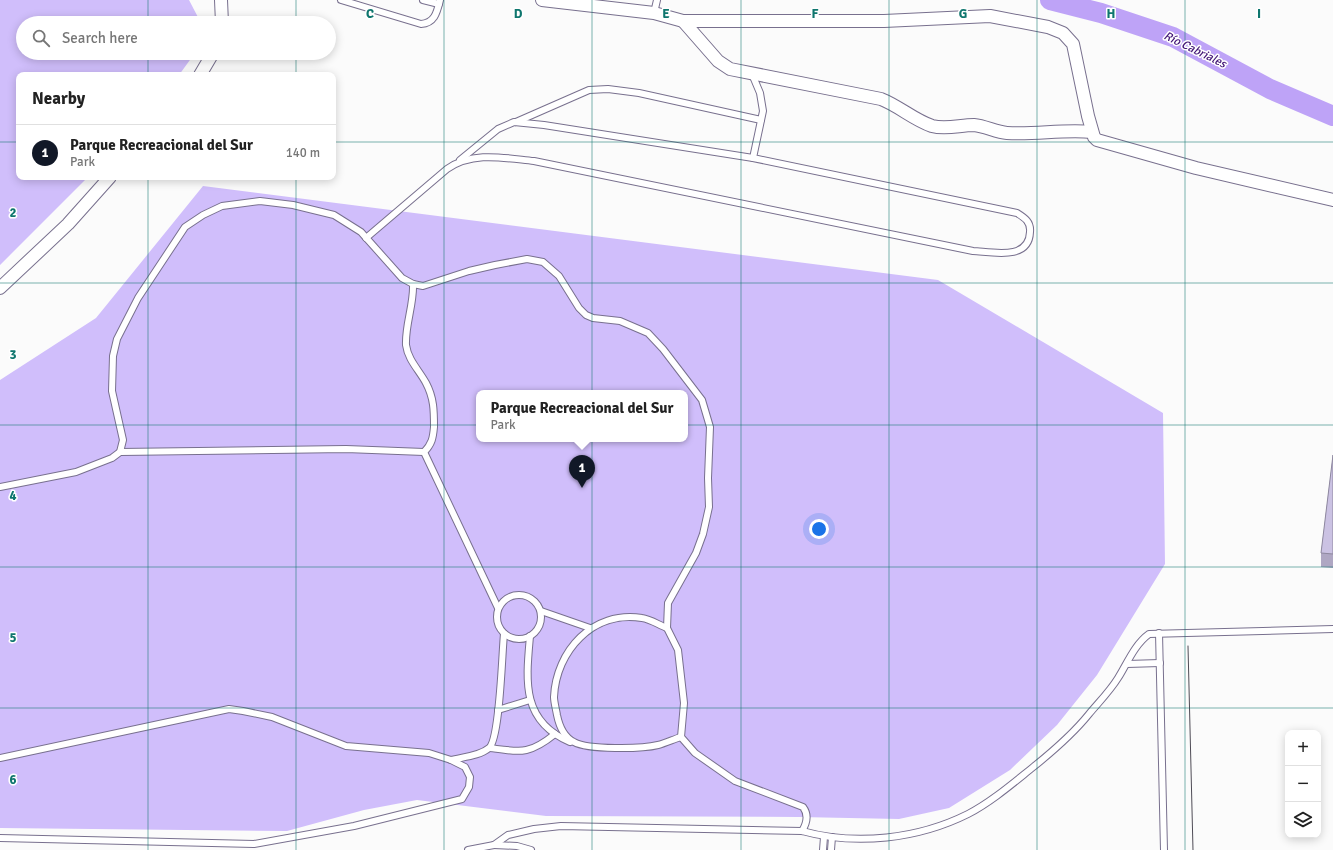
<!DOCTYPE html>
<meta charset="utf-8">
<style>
:root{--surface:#fff;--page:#f6f6f6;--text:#222;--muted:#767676;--line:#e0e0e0;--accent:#111827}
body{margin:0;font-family:Signika,sans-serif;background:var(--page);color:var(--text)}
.controls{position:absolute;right:12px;bottom:12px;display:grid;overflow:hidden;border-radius:8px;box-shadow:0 2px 10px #0003}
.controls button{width:36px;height:36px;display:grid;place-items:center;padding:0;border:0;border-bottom:1px solid var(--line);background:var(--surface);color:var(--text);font:20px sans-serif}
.you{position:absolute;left:819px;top:529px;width:14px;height:14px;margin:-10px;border:3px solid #fff;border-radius:50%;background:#1a73e8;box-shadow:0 0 0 6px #1a73e833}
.badge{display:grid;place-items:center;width:26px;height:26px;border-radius:50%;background:var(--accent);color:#fff;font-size:13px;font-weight:700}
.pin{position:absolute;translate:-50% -33px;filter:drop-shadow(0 1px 2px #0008)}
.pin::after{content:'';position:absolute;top:21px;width:14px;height:12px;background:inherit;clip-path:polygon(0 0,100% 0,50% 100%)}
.popup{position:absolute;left:476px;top:390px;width:212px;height:52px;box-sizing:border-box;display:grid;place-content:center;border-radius:8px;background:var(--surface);filter:drop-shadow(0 1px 3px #0005);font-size:13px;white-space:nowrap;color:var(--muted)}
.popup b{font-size:15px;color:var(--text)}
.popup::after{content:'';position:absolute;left:50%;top:100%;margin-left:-8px;border:8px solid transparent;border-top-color:var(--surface)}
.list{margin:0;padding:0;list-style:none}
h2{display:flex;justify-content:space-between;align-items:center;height:52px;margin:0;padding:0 16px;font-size:17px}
h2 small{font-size:13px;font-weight:400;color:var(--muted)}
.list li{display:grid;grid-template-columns:26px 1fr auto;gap:12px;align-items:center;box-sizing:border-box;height:56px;padding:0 16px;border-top:1px solid var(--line)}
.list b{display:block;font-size:15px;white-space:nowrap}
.list p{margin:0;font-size:13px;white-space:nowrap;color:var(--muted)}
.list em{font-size:13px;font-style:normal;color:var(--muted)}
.icon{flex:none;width:22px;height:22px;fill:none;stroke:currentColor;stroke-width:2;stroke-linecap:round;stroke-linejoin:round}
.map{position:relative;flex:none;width:1333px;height:850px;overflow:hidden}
.search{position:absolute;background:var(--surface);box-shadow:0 2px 10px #0003;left:16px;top:16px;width:320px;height:44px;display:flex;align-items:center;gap:10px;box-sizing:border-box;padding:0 14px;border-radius:22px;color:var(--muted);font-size:15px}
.panel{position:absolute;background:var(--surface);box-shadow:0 2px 10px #0003;left:16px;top:72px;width:320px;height:108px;border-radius:8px}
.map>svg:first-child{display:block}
.green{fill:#d0befb;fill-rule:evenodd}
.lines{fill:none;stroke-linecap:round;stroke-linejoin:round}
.river{stroke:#bea3f7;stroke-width:20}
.lane-casing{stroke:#78708e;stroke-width:8}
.street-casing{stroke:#78708e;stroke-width:14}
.lane{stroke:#fff;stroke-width:6}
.street{stroke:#fff;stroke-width:12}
.tram{stroke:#4e4b55;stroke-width:1}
.wall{fill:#afa7c3}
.building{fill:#cbc2e3;stroke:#8e889f}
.grid{fill:none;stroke:#0f766e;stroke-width:1;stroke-opacity:0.55}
.labels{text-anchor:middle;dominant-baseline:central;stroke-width:3;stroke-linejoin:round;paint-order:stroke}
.water-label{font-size:12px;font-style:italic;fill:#411475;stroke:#fff}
.grid-label{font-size:13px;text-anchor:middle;font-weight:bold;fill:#0f766e;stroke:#fff;stroke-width:3;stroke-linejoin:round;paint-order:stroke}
</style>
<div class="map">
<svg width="1333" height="850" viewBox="0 0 1333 850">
<rect width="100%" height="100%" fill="#fbfbfb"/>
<g class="green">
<path d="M 0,0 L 189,0 L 201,23 L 23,23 L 23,53 L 195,53 L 179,75 L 19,75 L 19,177 L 88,177 L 0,265 Z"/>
<path d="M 203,186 L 938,280 L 1163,413 L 1165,564 L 1097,675 L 1057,725 L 1010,770 L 949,808 L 899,819 L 799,817 L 546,816 L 417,800 L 364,810 L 287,831 L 0,828 L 0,380 L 96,318 ZM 479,393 L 685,393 L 685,439 L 479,439 Z"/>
</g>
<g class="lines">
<path class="river" d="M 1050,0 L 1101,13 L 1173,37 L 1270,89 L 1333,116"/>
<g class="lane-casing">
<g id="lane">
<path d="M 341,0 L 421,24 C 435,23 437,12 440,0"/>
<path d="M 423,0 L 439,4"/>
<path d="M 654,13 L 657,0"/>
<path d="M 516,122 L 589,90 L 608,89 L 639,93 L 761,120"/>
<path d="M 460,160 L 498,129 L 514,122 L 544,125 L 753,158"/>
<path d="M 366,238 L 447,169 C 473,151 504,158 534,161 L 973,251 C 992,252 1029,261 1030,232 C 1031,222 1025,218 1017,213 L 753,158 L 763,111 L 760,93 L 752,74"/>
<path d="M 120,452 L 346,449 L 424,452 C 432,444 433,438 434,427 C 434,411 434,398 426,383 C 419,370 408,360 406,345 C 405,325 414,304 413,284"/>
<path d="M 424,452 L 498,608"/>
<path d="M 0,487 L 76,472 L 112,458 L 120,452 L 123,440 L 112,391 L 113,356 L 117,339 L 138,298 L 185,227 L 203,215 L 222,206 L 260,201 L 293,205 L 334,215 L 361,232 L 402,278 L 413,284 L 423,286 L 469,271 L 495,265 L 527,259 L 543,262 L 559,276 L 579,308 L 586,315 L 593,318 L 620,321 L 648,333 L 663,349 L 702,400 L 710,427 L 708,478 L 709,507 L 703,534 L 696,553 L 668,603 L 667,628 L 678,650 L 684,703 L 681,737 L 695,753 L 735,781 L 803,807 C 809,815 807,823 802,831"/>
<circle cx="519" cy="617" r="22"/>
<path d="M 541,611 L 590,628"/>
<path d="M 667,628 C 659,625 650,619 642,618 C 593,610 556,651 554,697 C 554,702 556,709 557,715 C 559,725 564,737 574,742 C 588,750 642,749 658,745 C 666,743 674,739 681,737"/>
<path d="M 1159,633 L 1164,850"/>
<path d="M 530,636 C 526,681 521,721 570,742"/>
<path d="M 1127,664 L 1160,663"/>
<path d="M 498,710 L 530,700"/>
<path d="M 490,748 C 521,752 529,755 555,734"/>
<path d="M 0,758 L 229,709 L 243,711 L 272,717 L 346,746 L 429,753 L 451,760 L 465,767 L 470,777 L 469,787 L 462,799 L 354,826 L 254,844 L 0,838"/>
<path d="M 451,760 C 463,757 480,756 489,748 C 500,739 502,652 504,634"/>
<path d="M 494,845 L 517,846 L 531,850"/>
<path d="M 468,850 L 494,845 L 508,835 L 534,829 L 561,826 L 802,831 C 856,846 918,839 968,814 C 991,802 1012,784 1032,768 C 1052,752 1073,734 1089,714 C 1099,702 1110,691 1118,678 C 1127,664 1134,645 1149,634 L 1333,629"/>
<path d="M 823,850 L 824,837"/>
<path d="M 831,850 L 832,837"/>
</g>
</g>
<g class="street-casing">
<g id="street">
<path d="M 221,0 L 222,23"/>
<path d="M 542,0 L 654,13 L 683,21 L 884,21 L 990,16 L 1048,27 L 1063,33 L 1073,44 L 1088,116 L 1094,137 L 1097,140 L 1196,168 L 1333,200"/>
<path d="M 683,21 L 718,61 L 730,69 L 881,99 C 899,106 914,120 932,126 C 946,130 960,125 974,125 C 985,126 996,132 1007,133 C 1035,135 1064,129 1092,132"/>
<path d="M 200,75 L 213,53"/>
<path d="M 0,288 L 68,224 L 110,177"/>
</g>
</g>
<use href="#lane" class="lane"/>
<use href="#street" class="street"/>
<path class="tram" d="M 1188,646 L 1193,850"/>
</g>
<path class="wall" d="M 1333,455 L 1333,568 L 1321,567 L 1321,553 Z"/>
<path class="building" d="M 1333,455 L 1333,554 L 1321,553 Z"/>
<path class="grid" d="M 148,0 L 148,23M 296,0 L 296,23M 444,0 L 444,850M 592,0 L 592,850M 741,0 L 741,850M 889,0 L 889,850M 1037,0 L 1037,850M 1185,0 L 1185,850M 148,53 L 148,75M 296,53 L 296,75M 0,142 L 19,142M 333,142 L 1333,142M 148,177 L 148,850M 296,177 L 296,850M 0,283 L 1333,283M 0,425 L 1333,425M 0,567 L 1333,567M 0,708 L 1333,708"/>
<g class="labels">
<g class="water-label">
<text transform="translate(1195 50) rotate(26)">Río Cabriales</text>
</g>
</g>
<g class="grid-label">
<text x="370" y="18">C</text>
<text x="518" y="18">D</text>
<text x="666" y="18">E</text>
<text x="815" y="18">F</text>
<text x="963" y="18">G</text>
<text x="1111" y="18">H</text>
<text x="1259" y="18">I</text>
<text x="13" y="217">2</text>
<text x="13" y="359">3</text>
<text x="13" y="500">4</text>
<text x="13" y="642">5</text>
<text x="13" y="784">6</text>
</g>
</svg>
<div class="controls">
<button>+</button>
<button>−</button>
<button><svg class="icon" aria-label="layers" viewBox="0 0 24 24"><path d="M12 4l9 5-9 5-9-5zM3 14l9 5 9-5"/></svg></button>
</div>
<div class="you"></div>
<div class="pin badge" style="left:582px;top:488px">1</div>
<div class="popup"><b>Parque Recreacional del Sur</b>Park</div>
<div class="search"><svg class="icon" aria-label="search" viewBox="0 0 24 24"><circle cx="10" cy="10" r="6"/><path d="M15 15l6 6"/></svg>Search here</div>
<section class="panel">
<h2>Nearby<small></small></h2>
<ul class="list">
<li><span class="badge">1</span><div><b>Parque Recreacional del Sur</b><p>Park</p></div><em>140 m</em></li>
</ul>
</section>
</div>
